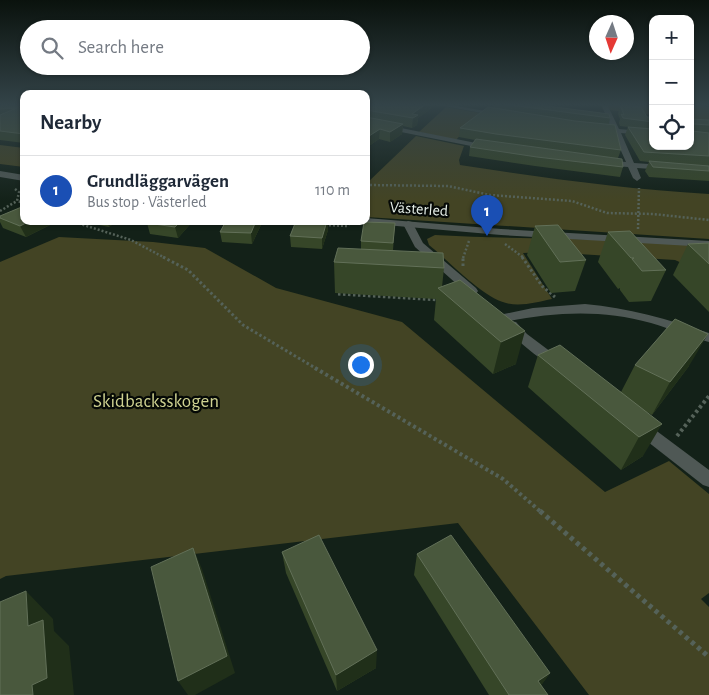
<!DOCTYPE html>
<meta charset="utf-8">
<style>
:root{--surface:#fff;--page:#f6f6f7;--text:#1f2937;--muted:#747a83;--line:#e0e1e3;--accent:#7d5f56}
body{margin:0;font-family:"Alegreya Sans",sans-serif;background:var(--page);color:var(--text)}
.controls{position:absolute;right:15px;top:15px;display:grid;overflow:hidden;border-radius:10px;box-shadow:0 1px 4px #0004}
.controls button{width:45px;height:45px;display:grid;place-items:center;padding:0;border:0;border-bottom:1px solid var(--line);background:var(--surface);color:var(--text);font:25px sans-serif}
.compass{position:absolute;left:589px;top:15px;width:45px;height:45px;border-radius:50%;background:var(--surface);box-shadow:0 1px 4px #0004;rotate:183deg}
.you{position:absolute;left:360px;top:364px;width:18px;height:18px;margin:-12px;border:4px solid #fff;border-radius:50%;background:#1a73e8;box-shadow:0 0 0 8px #1a73e833}
.badge{display:grid;place-items:center;width:32px;height:32px;border-radius:50%;background:var(--accent);color:#fff;font-size:16px;font-weight:700}
.pin{position:absolute;translate:-50% -41px;filter:drop-shadow(0 1px 2px #0008)}
.pin::after{content:'';position:absolute;top:26px;width:18px;height:15px;background:inherit;clip-path:polygon(0 0,100% 0,50% 100%)}
.list{margin:0;padding:0;list-style:none}
h2{display:flex;justify-content:space-between;align-items:center;height:65px;margin:0;padding:0 20px;font-size:21px}
h2 small{font-size:16px;font-weight:400;color:var(--muted)}
.list li{display:grid;grid-template-columns:32px 1fr auto;gap:15px;align-items:center;box-sizing:border-box;height:70px;padding:0 20px;border-top:1px solid var(--line)}
.list b{display:block;font-size:19px;white-space:nowrap}
.list p{margin:0;font-size:16px;white-space:nowrap;color:var(--muted)}
.list em{font-size:16px;font-style:normal;color:var(--muted)}
.icon{flex:none;width:28px;height:28px;fill:none;stroke:currentColor;stroke-width:2;stroke-linecap:round;stroke-linejoin:round}
.map{position:relative;flex:none;width:709px;height:695px;overflow:hidden}
.search{position:absolute;background:var(--surface);box-shadow:0 1px 4px #0004;left:20px;top:20px;width:350px;height:55px;display:flex;align-items:center;gap:12px;box-sizing:border-box;padding:0 18px;border-radius:28px;color:var(--muted);font-size:19px}
.panel{position:absolute;background:var(--surface);box-shadow:0 1px 4px #0004;left:20px;top:90px;width:350px;height:135px;border-radius:10px}
.map>svg:first-child{display:block}
.green{fill:#434424}
.lines{fill:none;stroke-linecap:round;stroke-linejoin:round}
.path-far3{stroke:#556259;stroke-width:2.5;stroke-dasharray:2 2;stroke-linecap:butt}
.path-far2{stroke:#556259;stroke-width:3;stroke-dasharray:2.5 2.5;stroke-linecap:butt}
.path-far1{stroke:#556259;stroke-width:4;stroke-dasharray:3 3;stroke-linecap:butt}
.path{stroke:#556259;stroke-width:5;stroke-dasharray:4 4;stroke-linecap:butt}
.minor{fill:#4f5855;fill-rule:evenodd}
.tertiary{fill:#4f5855;fill-rule:evenodd}
.wall{fill:#364628}
.shaded-wall{fill:#202f19}
.building{fill:#49583d;stroke:#627058}
.labels{text-anchor:middle;dominant-baseline:central;stroke-width:4.5;stroke-linejoin:round;paint-order:stroke}
.far-street-label{font-size:16px;fill:#e6efe8;stroke:#050906}
.park-label{font-size:19px;fill:#cfd291;stroke:#050906}
</style>
<div class="map">
<svg width="709" height="695" viewBox="0 0 709 695">
<rect width="100%" height="100%" fill="#132118"/>
<g class="green">
<path d="M 607,104 L 653,104 L 653,115 L 610,110 Z"/>
<path d="M 690,104 L 709,107 L 709,124 L 690,122 Z"/>
<path d="M 446,107 L 480,113 L 456,140 L 419,132 Z"/>
<path d="M 416,136 L 464,146 L 459,160 L 460,165 C 543,178 625,189 709,194 L 709,239 L 366,217 L 366,184 Z"/>
<path d="M 0,145 L 24,148 L 24,167 L 0,164 Z"/>
<path d="M 435,235 C 527,240 618,238 709,243 L 709,275 L 675,260 L 546,252 L 523,253 L 552,299 C 538,302 520,307 506,303 C 482,297 449,261 429,245 L 427,239 Z"/>
<path d="M 59,237 L 153,242 L 205,248 L 276,288 L 402,322 L 605,492 L 669,461 L 709,494 L 709,593 L 701,599 L 709,607 L 709,695 L 589,695 L 458,523 L 6,576 L 0,579 L 0,262 Z"/>
</g>
<g class="lines">
<g class="path-far3">
<path d="M 366,185 L 448,186 L 490,195 L 572,201 L 607,213 L 653,214 L 709,220"/>
<path d="M 15,189 L 19,192 L 17,201 L 24,203"/>
<path d="M 0,211 L 17,201"/>
<path d="M 71,221 L 131,240 L 165,258"/>
<path d="M 259,221 L 298,224"/>
<path d="M 325,225 L 347,226 L 352,221"/>
<path d="M 638,229 L 639,188"/>
<path d="M 505,244 L 524,258"/>
<path d="M 463,258 L 469,241"/>
</g>
<g class="path-far2">
<path d="M 163,257 L 188,270 L 243,325 L 317,369"/>
<path d="M 522,257 L 542,286 L 555,297"/>
<path d="M 463,266 L 463,257"/>
<path d="M 338,294 L 440,300"/>
</g>
<g class="path-far1">
<path d="M 315,368 L 503,479 L 541,512"/>
<path d="M 677,436 L 709,396"/>
</g>
<path class="path" d="M 540,511 L 709,657"/>
<g class="minor">
<path d="M 433,104 L 446,104 L 502,114 L 498,116 Z"/>
<path d="M 601,104 L 607,104 L 619,129 L 653,132 L 653,136 L 621,133 L 634,163 L 664,165 L 667,166 L 667,170 L 637,168 L 641,178 L 637,181 L 633,178 L 628,167 L 603,165 L 603,161 L 606,160 L 626,162 L 613,133 L 595,129 L 599,127 L 611,128 Z"/>
<path d="M 366,121 L 491,146 L 495,148 L 491,150 L 366,125 Z"/>
<path d="M 408,221 L 412,222 L 423,243 L 476,288 L 478,291 L 476,294 L 468,294 L 415,247 L 403,224 Z"/>
<path d="M 585,304 C 628,308 668,319 709,333 L 709,342 C 689,337 671,329 651,323 C 601,309 554,312 504,322 L 498,318 L 499,315 L 533,308 Z"/>
<path d="M 511,321 L 516,322 L 527,334 L 563,361 L 565,364 L 563,367 C 549,371 513,337 504,325 Z"/>
<path d="M 640,421 L 646,423 L 709,470 L 709,487 L 703,485 L 634,431 L 632,427 L 634,423 Z"/>
</g>
<g class="tertiary">
<path d="M 0,171 L 24,175 L 24,181 L 0,177 Z"/>
<path d="M 366,218 L 501,229 L 709,241 L 709,247 L 501,235 L 362,223 L 361,221 L 366,221 Z"/>
</g>
</g>
<g class="wall">
<path d="M 0,104 L 24,104 L 24,143 L 0,140 Z"/>
<path d="M 366,104 L 433,107 L 418,118 L 417,125 L 412,128 L 403,126 L 402,134 L 390,142 L 379,139 L 366,148 Z"/>
<path d="M 494,104 L 532,104 L 610,118 L 609,124 L 621,150 L 618,158 L 623,167 L 620,177 L 535,166 L 469,156 L 470,147 L 475,140 L 459,137 L 460,128 L 494,108 Z"/>
<path d="M 620,105 L 647,117 L 653,122 L 653,146 L 690,119 L 709,120 L 709,181 L 649,177 L 645,171 L 649,162 L 640,161 L 625,135 L 628,127 L 620,126 L 619,123 L 620,119 L 618,114 Z"/>
<path d="M 0,216 L 52,224 L 26,237 L 3,228 L 0,222 Z"/>
<path d="M 85,221 L 117,221 L 109,227 L 85,222 Z"/>
<path d="M 193,221 L 178,238 L 150,234 L 147,223 Z"/>
<path d="M 226,221 L 260,221 L 261,225 L 252,244 L 222,242 L 220,232 Z"/>
<path d="M 296,221 L 327,221 L 328,230 L 322,249 L 291,247 L 290,236 Z"/>
<path d="M 395,223 L 393,250 L 444,268 L 442,287 L 460,280 L 516,364 L 493,374 L 434,320 L 436,299 L 335,293 L 334,262 L 361,249 L 361,241 Z"/>
<path d="M 535,226 L 586,260 L 575,291 L 551,293 L 527,255 Z"/>
<path d="M 608,232 L 666,270 L 651,301 L 629,302 L 620,290 L 620,288 L 618,289 L 598,262 Z"/>
<path d="M 709,243 L 709,312 L 673,275 L 688,244 Z"/>
<path d="M 538,355 L 621,392 L 635,365 L 689,366 L 652,415 L 647,412 L 643,456 L 621,470 L 528,387 Z"/>
<path d="M 282,552 L 376,668 L 337,691 L 286,573 Z"/>
<path d="M 417,554 L 550,673 L 541,685 L 548,695 L 489,695 L 414,575 Z"/>
</g>
<g class="shaded-wall">
<path d="M 426,104 L 433,104 L 433,107 L 418,118 L 417,125 L 412,128 L 413,118 L 412,114 Z"/>
<path d="M 403,124 L 402,134 L 390,142 L 390,132 Z"/>
<path d="M 380,129 L 379,139 L 366,148 L 366,138 Z"/>
<path d="M 30,221 L 51,221 L 52,224 L 26,237 L 20,226 Z"/>
<path d="M 107,221 L 117,221 L 109,227 Z"/>
<path d="M 181,221 L 193,221 L 178,238 L 175,227 Z"/>
<path d="M 256,221 L 260,221 L 261,225 L 252,244 L 251,233 Z"/>
<path d="M 327,221 L 328,230 L 322,249 L 322,238 Z"/>
<path d="M 525,331 L 516,364 L 493,374 L 501,342 Z"/>
<path d="M 708,334 L 689,366 L 652,415 L 670,382 Z"/>
<path d="M 662,424 L 643,456 L 621,470 L 639,437 Z"/>
<path d="M 193,548 L 202,569 L 235,673 L 195,695 L 188,695 L 178,681 Z"/>
<path d="M 26,591 L 53,619 L 54,631 L 69,646 L 74,695 L 33,695 Z"/>
<path d="M 377,650 L 376,668 L 337,691 L 336,675 Z"/>
<path d="M 550,673 L 538,690 L 538,681 Z"/>
</g>
<g class="building">
<path d="M 24,104 L 24,134 L 0,131 L 0,115 L 17,108 L 0,109 L 0,105 Z"/>
<path d="M 366,104 L 426,104 L 412,114 L 418,115 L 413,118 L 366,110 Z"/>
<path d="M 503,104 L 532,104 L 609,114 L 610,118 Z"/>
<path d="M 620,105 L 641,107 L 647,117 L 653,117 L 653,122 L 623,118 L 621,114 L 624,115 Z"/>
<path d="M 488,107 L 575,121 L 615,125 L 621,150 L 496,134 L 460,128 Z"/>
<path d="M 366,117 L 403,124 L 390,132 L 380,129 L 366,138 Z"/>
<path d="M 690,119 L 709,120 L 709,125 L 694,124 L 692,126 L 692,131 L 709,133 L 709,156 L 644,152 L 628,127 L 653,129 L 653,146 L 690,146 Z"/>
<path d="M 476,139 L 622,159 L 623,167 L 537,157 L 470,147 Z"/>
<path d="M 649,161 L 709,166 L 709,171 L 653,167 Z"/>
<path d="M 24,206 L 24,221 L 30,221 L 20,226 L 0,218 L 0,216 Z"/>
<path d="M 149,221 L 181,221 L 175,227 L 147,223 Z"/>
<path d="M 226,221 L 256,221 L 251,233 L 220,232 Z"/>
<path d="M 296,221 L 327,221 L 322,238 L 290,236 Z"/>
<path d="M 364,222 L 395,223 L 393,243 L 361,241 Z"/>
<path d="M 558,225 L 586,260 L 560,262 L 535,226 Z"/>
<path d="M 630,231 L 666,270 L 642,271 L 632,259 L 634,258 L 631,258 L 608,232 Z"/>
<path d="M 709,243 L 709,264 L 688,244 Z"/>
<path d="M 338,248 L 443,253 L 444,268 L 334,262 Z"/>
<path d="M 460,280 L 525,331 L 501,342 L 438,288 Z"/>
<path d="M 675,319 L 708,334 L 670,382 L 635,365 Z"/>
<path d="M 560,345 L 662,424 L 639,437 L 538,355 Z"/>
<path d="M 319,535 L 377,650 L 336,675 L 282,552 Z"/>
<path d="M 451,535 L 550,673 L 538,681 L 548,695 L 509,695 L 417,554 Z"/>
<path d="M 193,548 L 227,656 L 178,681 L 151,567 Z"/>
<path d="M 26,591 L 28,626 L 43,620 L 47,678 L 32,685 L 33,695 L 0,695 L 0,602 Z"/>
</g>
<linearGradient id="sky" x2="0" y2="1"><stop stop-color="#0a120d"/><stop offset="0.52" stop-color="#334348"/><stop offset="1" stop-color="#334348" stop-opacity="0"/></linearGradient>
<rect width="709" height="201" fill="url(#sky)"/>
<g class="labels">
<g class="far-street-label">
<text transform="translate(419 209) rotate(4)">Västerled</text>
</g>
<g class="park-label">
<text x="156" y="401">Skidbacksskogen</text>
</g>
</g>
</svg>
<div class="controls">
<button>+</button>
<button>−</button>
<button><svg class="icon" aria-label="locate" viewBox="0 0 24 24"><circle cx="12" cy="12" r="6"/><path d="M12 2v4M12 18v4M2 12h4M18 12h4"/></svg></button>
</div>
<svg class="compass" viewBox="-18 -18 36 36"><path d="M0-13l5 13h-10z" fill="#e53935"/><path d="M0 13l5-13h-10z" fill="#747a83"/></svg>
<div class="you"></div>
<div class="pin badge" style="left:487px;top:236px;background:#1a4fb4">1</div>
<div class="search"><svg class="icon" aria-label="search" viewBox="0 0 24 24"><circle cx="10" cy="10" r="6"/><path d="M15 15l6 6"/></svg>Search here</div>
<section class="panel">
<h2>Nearby<small></small></h2>
<ul class="list">
<li><span class="badge" style="background:#1a4fb4">1</span><div><b>Grundläggarvägen</b><p>Bus stop · Västerled</p></div><em>110 m</em></li>
</ul>
</section>
</div>
